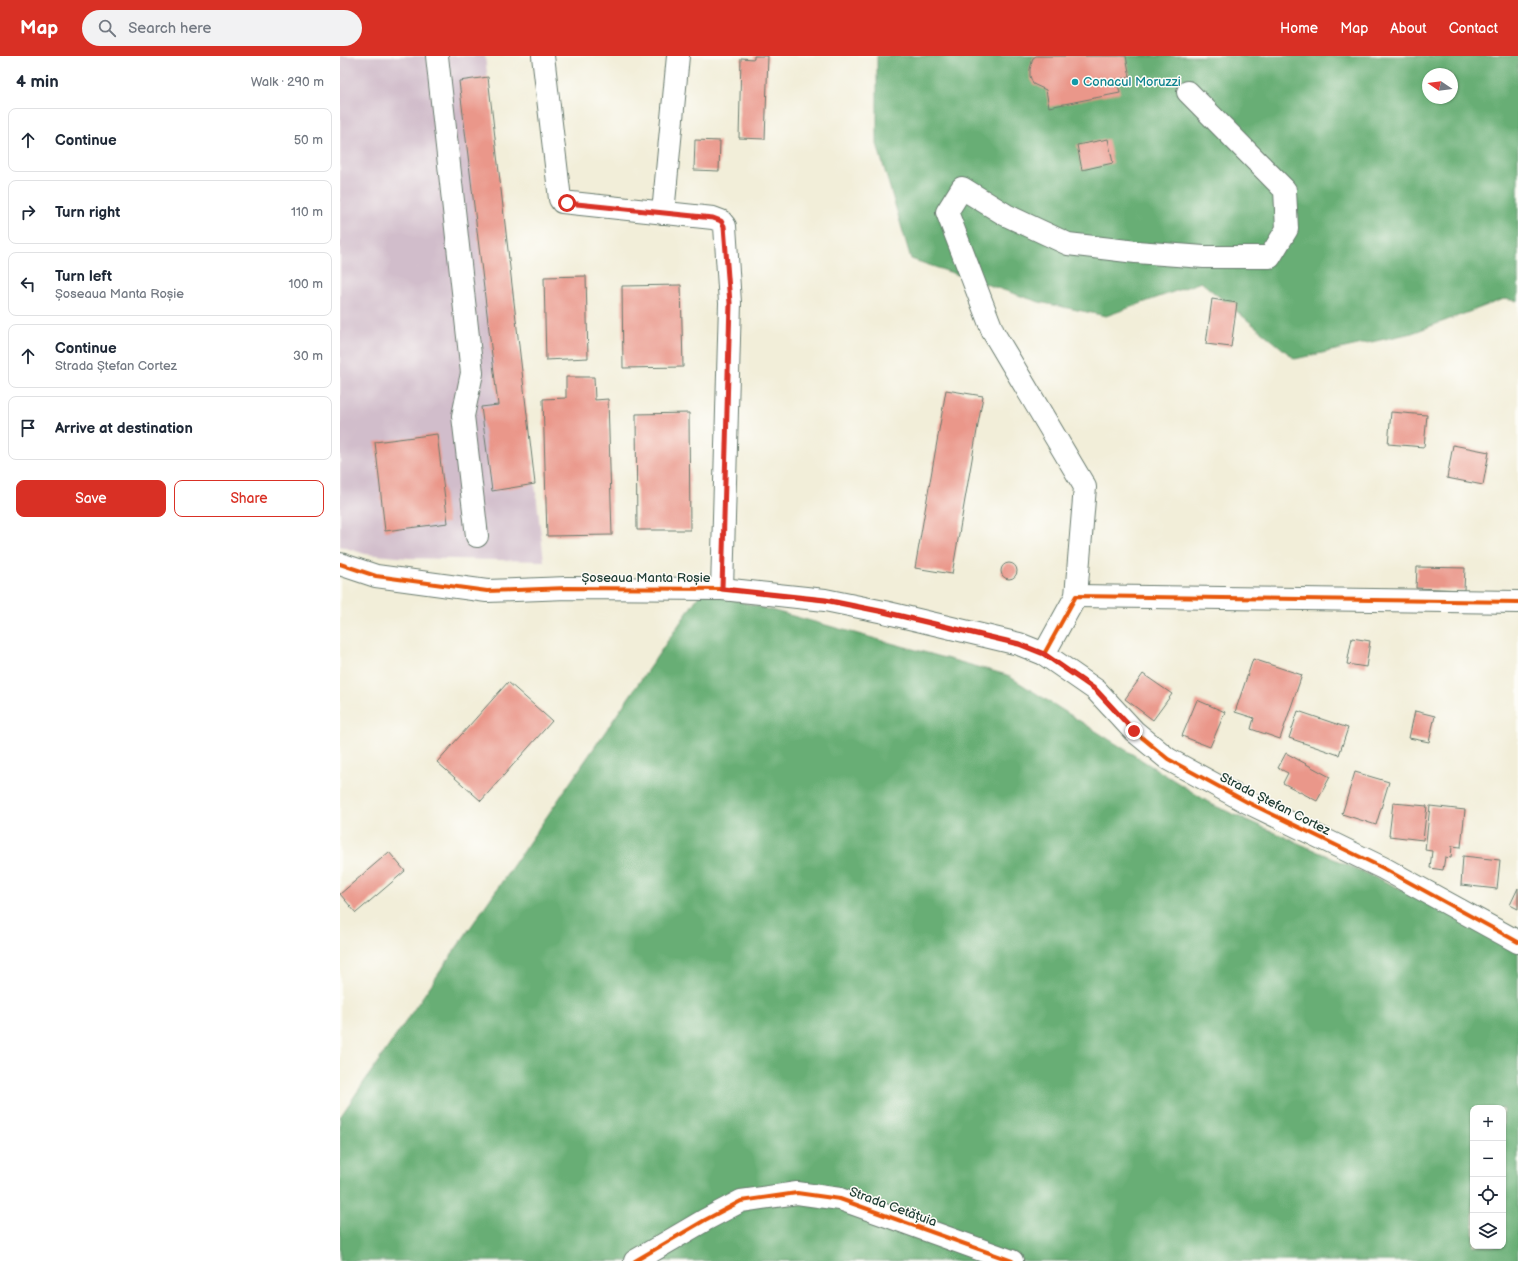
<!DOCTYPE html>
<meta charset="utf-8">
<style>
:root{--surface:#fff;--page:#f2f2f3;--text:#1f2937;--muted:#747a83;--line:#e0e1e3;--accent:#d93025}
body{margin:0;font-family:"Balsamiq Sans",sans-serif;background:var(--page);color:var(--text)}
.controls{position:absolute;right:12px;bottom:12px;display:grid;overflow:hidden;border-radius:8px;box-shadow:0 1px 3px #0004}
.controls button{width:36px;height:36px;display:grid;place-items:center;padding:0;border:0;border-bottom:1px solid var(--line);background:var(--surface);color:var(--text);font:20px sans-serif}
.compass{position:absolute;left:1082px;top:12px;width:36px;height:36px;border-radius:50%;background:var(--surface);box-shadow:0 1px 3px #0004;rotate:283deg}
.stop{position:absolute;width:12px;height:12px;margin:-9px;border:3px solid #d93025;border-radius:50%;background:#fff}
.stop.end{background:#d93025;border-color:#fff;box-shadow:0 1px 4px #0008}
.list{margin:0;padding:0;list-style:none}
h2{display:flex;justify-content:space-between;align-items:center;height:52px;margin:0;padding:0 16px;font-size:17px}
h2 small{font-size:13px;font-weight:400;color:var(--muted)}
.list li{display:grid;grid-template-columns:26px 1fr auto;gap:12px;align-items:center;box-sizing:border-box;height:64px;margin:0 8px 8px;padding:0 8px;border:1px solid var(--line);border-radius:8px}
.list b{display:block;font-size:15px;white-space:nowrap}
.list p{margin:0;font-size:13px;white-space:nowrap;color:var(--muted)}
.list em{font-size:13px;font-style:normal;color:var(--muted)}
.actions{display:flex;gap:8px;padding:12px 16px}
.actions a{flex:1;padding:9px 0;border:1px solid var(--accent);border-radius:8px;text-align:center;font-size:14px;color:var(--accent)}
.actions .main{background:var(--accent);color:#fff}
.icon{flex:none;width:22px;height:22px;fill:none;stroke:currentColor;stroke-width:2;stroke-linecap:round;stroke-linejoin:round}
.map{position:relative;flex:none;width:1178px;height:1205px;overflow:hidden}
header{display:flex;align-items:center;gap:24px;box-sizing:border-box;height:56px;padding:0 20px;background:var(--accent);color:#fff}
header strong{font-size:19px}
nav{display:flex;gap:22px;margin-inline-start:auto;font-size:14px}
.search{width:280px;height:36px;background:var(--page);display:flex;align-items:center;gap:10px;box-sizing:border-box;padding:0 14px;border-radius:22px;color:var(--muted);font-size:15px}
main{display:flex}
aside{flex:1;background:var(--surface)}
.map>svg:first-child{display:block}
.industrial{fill:#d1bdcb}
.forest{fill:#68ae74;stroke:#447654;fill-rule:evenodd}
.building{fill:#ea978a}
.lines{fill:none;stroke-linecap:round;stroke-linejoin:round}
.minor-casing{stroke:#697b6e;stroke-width:24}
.minor{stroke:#fff;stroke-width:22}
.cycleway-casing{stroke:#fdfcf7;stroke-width:6}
.cycleway{stroke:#e8590c;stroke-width:4}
.route{stroke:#d93025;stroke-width:5}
.culture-dot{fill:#0f9aa8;stroke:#fdfcf7;stroke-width:1.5}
.labels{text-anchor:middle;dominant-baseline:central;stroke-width:3;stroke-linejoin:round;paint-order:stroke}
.culture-label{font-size:13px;fill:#0d838f;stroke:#fdfcf7;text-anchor:start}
.street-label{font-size:13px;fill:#1f3d34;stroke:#fdfcf7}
</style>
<header>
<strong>Map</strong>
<div class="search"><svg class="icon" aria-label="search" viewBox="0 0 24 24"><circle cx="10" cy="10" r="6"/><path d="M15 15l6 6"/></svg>Search here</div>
<nav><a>Home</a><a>Map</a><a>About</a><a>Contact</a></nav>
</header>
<main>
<aside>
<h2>4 min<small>Walk · 290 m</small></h2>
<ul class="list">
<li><svg class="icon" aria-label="ahead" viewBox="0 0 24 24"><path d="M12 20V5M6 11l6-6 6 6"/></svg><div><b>Continue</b></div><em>50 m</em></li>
<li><svg class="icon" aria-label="right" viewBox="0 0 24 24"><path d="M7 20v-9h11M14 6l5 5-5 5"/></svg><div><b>Turn right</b></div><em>110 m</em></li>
<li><svg class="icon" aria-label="left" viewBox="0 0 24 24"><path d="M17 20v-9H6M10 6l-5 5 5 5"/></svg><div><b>Turn left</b><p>Șoseaua Manta Roșie</p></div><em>100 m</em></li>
<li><svg class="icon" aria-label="ahead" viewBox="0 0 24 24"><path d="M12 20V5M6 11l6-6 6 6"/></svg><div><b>Continue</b><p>Strada Ștefan Cortez</p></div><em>30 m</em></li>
<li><svg class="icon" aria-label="arrive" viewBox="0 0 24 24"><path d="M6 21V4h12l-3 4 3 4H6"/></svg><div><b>Arrive at destination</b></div></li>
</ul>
<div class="actions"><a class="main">Save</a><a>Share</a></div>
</aside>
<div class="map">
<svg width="1178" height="1205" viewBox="0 0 1178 1205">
<rect width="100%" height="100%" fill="#fdfcf7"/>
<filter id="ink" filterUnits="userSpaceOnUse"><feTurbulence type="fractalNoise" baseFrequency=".025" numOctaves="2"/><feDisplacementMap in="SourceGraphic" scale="8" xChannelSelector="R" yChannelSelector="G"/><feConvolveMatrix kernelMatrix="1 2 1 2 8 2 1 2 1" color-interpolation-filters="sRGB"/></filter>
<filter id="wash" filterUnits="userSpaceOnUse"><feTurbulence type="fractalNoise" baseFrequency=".012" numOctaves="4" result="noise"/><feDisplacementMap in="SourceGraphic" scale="16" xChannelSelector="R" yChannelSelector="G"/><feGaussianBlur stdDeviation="0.9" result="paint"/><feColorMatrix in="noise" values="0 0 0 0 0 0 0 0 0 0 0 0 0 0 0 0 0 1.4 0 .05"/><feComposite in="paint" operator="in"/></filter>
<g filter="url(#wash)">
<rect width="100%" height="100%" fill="#f2eed9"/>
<path class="industrial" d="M 0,0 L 145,0 L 204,505 L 69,502 L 25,498 L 0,490 Z"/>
<g class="forest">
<path d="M 537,0 L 1178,0 L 1178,245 L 1164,243 L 1072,277 L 955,303 L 861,226 L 766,260 L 699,246 L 571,203 L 537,88 ZM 1088,18 L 1112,18 L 1112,42 L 1088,42 Z"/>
<path d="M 362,535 L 667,619 L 873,749 L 1178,885 L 1178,1205 L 0,1205 L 0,1061 ZM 1133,1052 L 1163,1052 L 1163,1190 L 1133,1190 Z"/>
</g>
<g id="blocks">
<g class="building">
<path d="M 414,0 L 428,0 L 425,83 L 399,82 L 401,2 L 414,3 Z"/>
<path d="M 696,0 L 786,0 L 790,21 L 777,24 L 780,37 L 709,51 L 706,34 L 693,28 L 690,20 L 690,13 L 693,2 Z"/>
<path d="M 148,21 L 195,428 L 152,435 L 141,351 L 158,349 L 119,25 Z"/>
<path d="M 768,83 L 773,107 L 742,114 L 737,89 Z"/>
<path d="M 355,84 L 380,85 L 379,115 L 354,114 Z"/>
<path d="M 246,220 L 248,302 L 206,304 L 204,221 Z"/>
<path d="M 341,229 L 343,311 L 283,312 L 282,230 Z"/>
<path d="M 872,243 L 897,247 L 891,291 L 866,288 Z"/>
<path d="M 226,321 L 254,321 L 255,344 L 268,343 L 272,479 L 207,480 L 203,343 L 226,342 Z"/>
<path d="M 606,334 L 643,340 L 612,518 L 575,512 Z"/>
<path d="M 1051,356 L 1087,359 L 1084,391 L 1048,388 Z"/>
<path d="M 349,357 L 350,474 L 297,474 L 296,358 Z"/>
<path d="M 97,378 L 108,467 L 45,475 L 35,386 Z"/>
<path d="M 1113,389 L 1149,396 L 1143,429 L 1107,422 Z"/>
<circle cx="669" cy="515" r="8"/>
<path d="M 1077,511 L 1125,512 L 1124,534 L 1076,532 Z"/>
<path d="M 1012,582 L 1030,585 L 1026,611 L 1007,608 Z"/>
<path d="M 913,603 L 962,619 L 940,683 L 911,673 L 914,662 L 895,656 Z"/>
<path d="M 803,618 L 832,638 L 813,664 L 785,643 Z"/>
<path d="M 168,626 L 212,665 L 141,745 L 97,706 Z"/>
<path d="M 857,644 L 885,656 L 870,691 L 842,680 Z"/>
<path d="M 958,655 L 1008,672 L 999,699 L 949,682 Z"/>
<path d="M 1075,655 L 1095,660 L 1089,686 L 1069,682 Z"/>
<path d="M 946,697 L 990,721 L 977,745 L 943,727 L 948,717 L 938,712 Z"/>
<path d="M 1015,716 L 1049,726 L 1036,769 L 1002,758 Z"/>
<path d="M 1053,747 L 1087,750 L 1083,784 L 1049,780 Z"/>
<path d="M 1090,750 L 1125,754 L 1121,791 L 1112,790 L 1111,802 L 1105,801 L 1103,814 L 1090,812 L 1092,795 L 1085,794 Z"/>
<path d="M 49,796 L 65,815 L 16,857 L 0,838 Z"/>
<path d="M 1123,800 L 1160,804 L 1157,833 L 1121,829 Z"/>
<path d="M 1178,832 L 1178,853 L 1170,849 Z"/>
</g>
</g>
</g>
<g filter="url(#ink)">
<use href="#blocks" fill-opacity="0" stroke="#697b6e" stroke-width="1"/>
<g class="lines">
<g class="minor-casing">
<g id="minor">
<path d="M 97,0 L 132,317 L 123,360 L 137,480"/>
<path d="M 203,0 L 220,143 L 222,146 L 373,162 L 381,165 L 385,170 L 390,247 L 382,533"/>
<path d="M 323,157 L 338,0"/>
<path d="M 0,508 L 36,520 L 147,535 L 227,532 L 382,533 L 485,544 L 544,556 L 679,588 L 704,598 L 756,634 L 794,675 L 828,703 L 907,746 L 1043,812 L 1178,886"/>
<path d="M 736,540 L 1178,546"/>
<path d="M 704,598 L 736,540 L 745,431 L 653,276 L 607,156 L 622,132 L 666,159 L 728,188 L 796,196 L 864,201 L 930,201 L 947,173 L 945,134 L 848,36"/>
<path d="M 295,1205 L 365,1164 L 401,1145 L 457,1137 L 500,1143 L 672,1205"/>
</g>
</g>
<use href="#minor" class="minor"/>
<g class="cycleway-casing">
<g id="cycleway">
<path d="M 0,508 L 36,520 L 147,535 L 227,532 L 382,533 L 485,544 L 544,556 L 679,588 L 704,598 L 756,634 L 794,675 L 828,703 L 907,746 L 1043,812 L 1178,886"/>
<path d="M 704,598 L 736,540 L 1178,546"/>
<path d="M 295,1205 L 365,1164 L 401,1145 L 457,1137 L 500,1143 L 672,1205"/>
</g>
</g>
<use href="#cycleway" class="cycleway"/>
</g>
</g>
<g class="lines" filter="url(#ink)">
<path class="route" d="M 227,147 L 373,162 L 381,165 L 384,170 L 390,247 L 382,533 L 485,544 L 544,556 L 679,588 L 704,598 L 756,634 L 794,675"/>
</g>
<circle class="culture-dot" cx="735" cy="26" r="4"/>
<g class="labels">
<g class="culture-label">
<text x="743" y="26">Conacul Moruzzi</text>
</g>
<g class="street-label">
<text x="306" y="522">Șoseaua Manta Roșie</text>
<text transform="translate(935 748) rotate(27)">Strada Ștefan Cortez</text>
<text transform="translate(553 1151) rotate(20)">Strada Cetățuia</text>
</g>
</g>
</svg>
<div class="controls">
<button>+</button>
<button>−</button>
<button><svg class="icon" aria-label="locate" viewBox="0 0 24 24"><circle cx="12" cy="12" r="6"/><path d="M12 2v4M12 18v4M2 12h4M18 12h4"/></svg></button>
<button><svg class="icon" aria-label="layers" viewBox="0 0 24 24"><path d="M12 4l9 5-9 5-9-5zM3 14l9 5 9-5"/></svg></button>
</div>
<svg class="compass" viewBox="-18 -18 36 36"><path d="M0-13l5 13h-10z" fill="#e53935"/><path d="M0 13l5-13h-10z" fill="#747a83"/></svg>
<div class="stop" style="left:227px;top:147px"></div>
<div class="stop end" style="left:794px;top:675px"></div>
</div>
</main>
